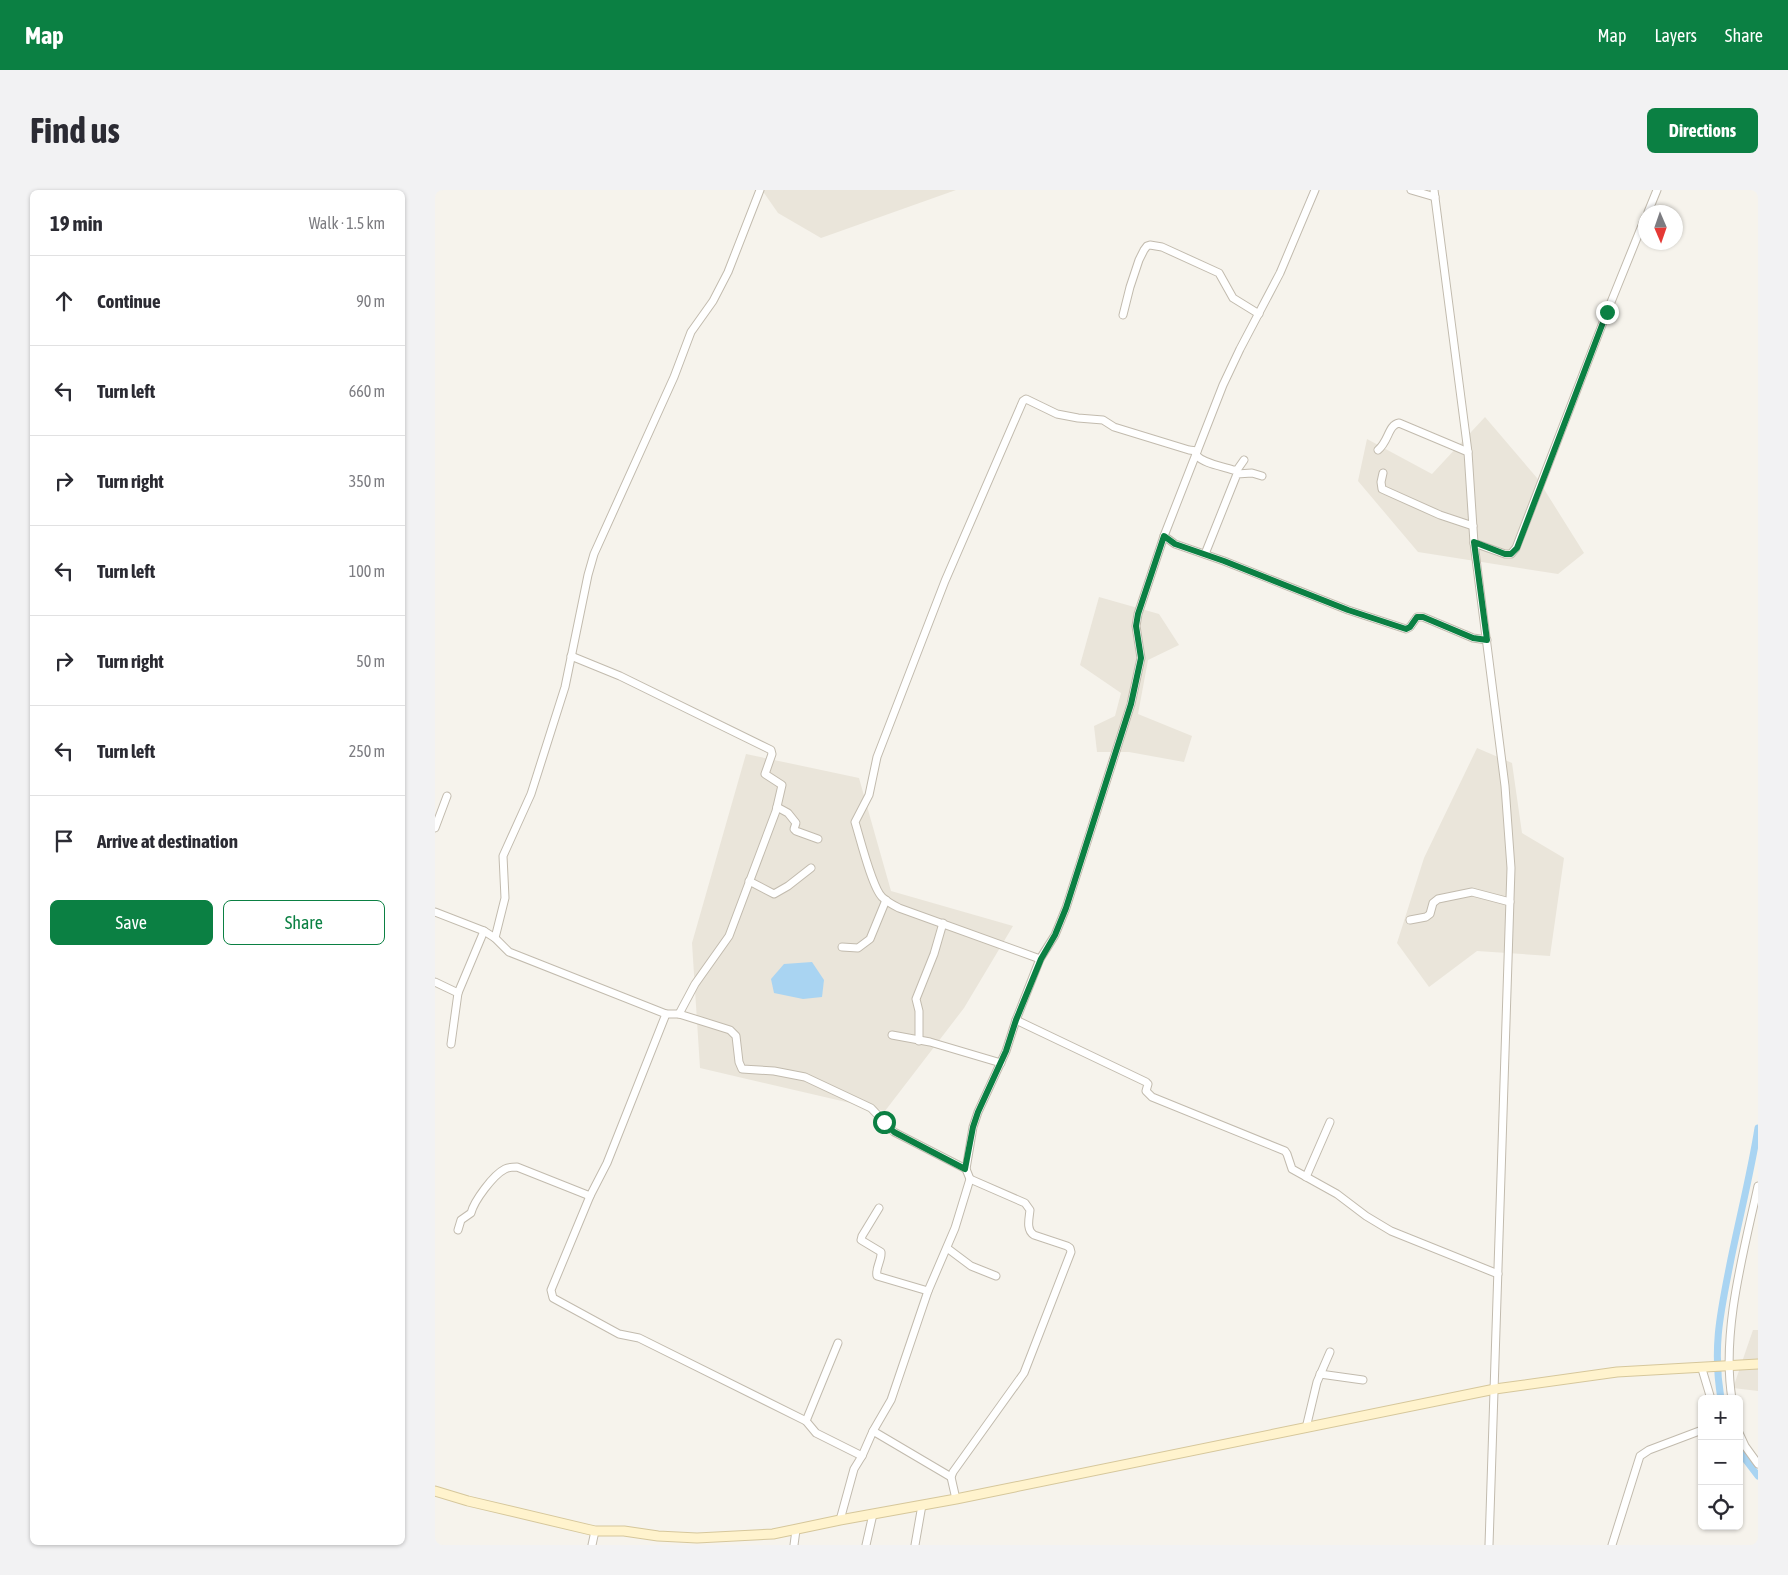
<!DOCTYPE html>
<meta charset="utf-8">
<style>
:root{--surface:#fff;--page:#f2f2f3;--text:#2b2b33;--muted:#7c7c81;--line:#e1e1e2;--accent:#0b8043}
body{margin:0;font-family:"Asap Condensed",sans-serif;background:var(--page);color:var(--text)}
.controls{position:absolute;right:15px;bottom:15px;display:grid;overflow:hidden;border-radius:8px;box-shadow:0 1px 4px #0004}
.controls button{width:45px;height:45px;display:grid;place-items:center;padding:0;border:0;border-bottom:1px solid var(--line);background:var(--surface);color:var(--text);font:25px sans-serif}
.compass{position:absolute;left:1203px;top:15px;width:45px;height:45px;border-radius:50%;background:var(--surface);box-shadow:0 1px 4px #0004;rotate:178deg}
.stop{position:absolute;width:15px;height:15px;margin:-11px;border:4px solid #0b8043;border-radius:50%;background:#fff}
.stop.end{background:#0b8043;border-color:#fff;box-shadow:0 1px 5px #0008}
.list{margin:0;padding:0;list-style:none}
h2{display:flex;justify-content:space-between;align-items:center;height:65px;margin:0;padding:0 20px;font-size:21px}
h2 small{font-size:16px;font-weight:400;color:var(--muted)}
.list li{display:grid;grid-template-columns:32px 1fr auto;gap:15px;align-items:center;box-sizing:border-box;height:90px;padding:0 20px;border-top:1px solid var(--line)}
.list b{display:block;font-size:19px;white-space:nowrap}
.list em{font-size:16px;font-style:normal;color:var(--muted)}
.actions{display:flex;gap:10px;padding:15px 20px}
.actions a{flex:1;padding:11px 0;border:1px solid var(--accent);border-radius:8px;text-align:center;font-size:18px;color:var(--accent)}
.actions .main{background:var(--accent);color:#fff}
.icon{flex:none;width:28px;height:28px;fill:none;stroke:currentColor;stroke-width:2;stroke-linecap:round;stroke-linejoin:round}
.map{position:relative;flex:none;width:1323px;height:1355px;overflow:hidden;border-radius:8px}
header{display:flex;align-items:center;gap:30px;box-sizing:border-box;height:70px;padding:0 25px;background:var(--accent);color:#fff}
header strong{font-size:24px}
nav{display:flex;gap:28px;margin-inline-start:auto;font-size:18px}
.intro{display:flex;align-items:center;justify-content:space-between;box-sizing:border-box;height:120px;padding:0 30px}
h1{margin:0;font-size:35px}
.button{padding:12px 22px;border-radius:8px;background:var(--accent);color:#fff;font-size:18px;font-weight:700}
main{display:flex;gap:30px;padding:0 30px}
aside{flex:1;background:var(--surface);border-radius:8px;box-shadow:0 1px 4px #0004}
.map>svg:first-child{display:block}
.residential{fill:#eae5da}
.water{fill:#a9d4f2}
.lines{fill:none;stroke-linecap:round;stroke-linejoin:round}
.canal{stroke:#a9d4f2;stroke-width:7}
.street-casing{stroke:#c2bbae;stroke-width:9}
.secondary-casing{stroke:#d6c79b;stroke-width:11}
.street{stroke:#fff;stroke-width:7}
.secondary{stroke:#fff3cd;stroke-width:9}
.route{stroke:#0b8043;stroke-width:6}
</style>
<header>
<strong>Map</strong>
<nav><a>Map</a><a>Layers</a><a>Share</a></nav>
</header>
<div class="intro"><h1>Find us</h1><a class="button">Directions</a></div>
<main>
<aside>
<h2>19 min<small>Walk · 1.5 km</small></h2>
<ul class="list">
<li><svg class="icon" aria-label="ahead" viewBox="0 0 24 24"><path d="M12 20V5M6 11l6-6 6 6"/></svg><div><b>Continue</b></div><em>90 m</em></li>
<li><svg class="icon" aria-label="left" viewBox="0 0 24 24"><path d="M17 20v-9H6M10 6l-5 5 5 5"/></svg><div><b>Turn left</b></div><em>660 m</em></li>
<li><svg class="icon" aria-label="right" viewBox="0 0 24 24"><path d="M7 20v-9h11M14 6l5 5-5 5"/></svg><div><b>Turn right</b></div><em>350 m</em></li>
<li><svg class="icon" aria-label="left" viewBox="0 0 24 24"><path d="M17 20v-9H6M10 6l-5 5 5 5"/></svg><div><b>Turn left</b></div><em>100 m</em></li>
<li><svg class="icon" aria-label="right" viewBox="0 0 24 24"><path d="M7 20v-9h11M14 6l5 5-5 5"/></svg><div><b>Turn right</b></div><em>50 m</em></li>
<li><svg class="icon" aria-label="left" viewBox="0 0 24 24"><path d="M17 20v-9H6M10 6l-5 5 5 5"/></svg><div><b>Turn left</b></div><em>250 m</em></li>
<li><svg class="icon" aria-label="arrive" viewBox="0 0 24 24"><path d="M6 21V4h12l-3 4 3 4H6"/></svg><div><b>Arrive at destination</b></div></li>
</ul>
<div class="actions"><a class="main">Save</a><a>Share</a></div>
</aside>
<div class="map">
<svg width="1323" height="1355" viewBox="0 0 1323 1355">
<rect width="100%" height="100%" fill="#f6f3ec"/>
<g class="residential">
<path d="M 327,0 L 521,0 L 386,48 L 343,23 Z"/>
<path d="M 1050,227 L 1102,288 L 1149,363 L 1123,384 L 983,362 L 923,291 L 932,249 L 997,284 Z"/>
<path d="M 664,407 L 724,424 L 744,455 L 713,470 L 703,524 L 757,546 L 749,572 L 694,562 L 662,562 L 659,536 L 680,526 L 686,503 L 645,475 Z"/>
<path d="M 1042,558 L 1077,573 L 1087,643 L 1129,668 L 1115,766 L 1042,761 L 994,797 L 962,753 L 989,668 Z"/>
<path d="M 311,564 L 424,588 L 456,701 L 578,736 L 529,818 L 450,921 L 265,878 L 257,753 Z"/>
<path d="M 1318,1140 L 1323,1140 L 1323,1201 L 1298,1198 Z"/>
</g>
<path class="water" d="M 377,772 L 389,790 L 387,807 L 368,809 L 339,803 L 336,789 L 349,774 Z"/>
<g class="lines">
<g class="canal">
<path d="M 1286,1209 C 1277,1156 1286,1120 1296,1069 C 1305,1025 1316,982 1323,938"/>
<path d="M 1304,1261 L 1323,1286"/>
</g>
<g class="street-casing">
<g id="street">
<path d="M 325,0 L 293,82 L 278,111 L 256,142 L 239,187 L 159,364 L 153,385 L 130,497 L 96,604 L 68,666 L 70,708 L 60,748 L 74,762 L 231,824 L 172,973 L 155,1006 L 116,1100 L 118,1108 L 184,1144 L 204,1148 L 371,1231 L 381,1243 L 427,1266"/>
<path d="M 880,0 L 845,83 L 805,159 L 788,195 L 729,346 L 740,354 L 789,371 L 913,420 L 971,439 L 975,437 L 982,427 L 988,427 L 1038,448 L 1052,450"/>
<path d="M 976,0 L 1000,7"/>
<path d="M 999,0 L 1033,262 L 1039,353 L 1070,596 L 1076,678 L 1054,1355"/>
<path d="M 1213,22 L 1222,0"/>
<path d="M 688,125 L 695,97 L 704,70 L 709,60 L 712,56 L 715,55 L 727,57 L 784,83 L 798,108 L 824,124"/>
<path d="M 943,260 C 954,251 953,235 964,233 L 1033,262"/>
<path d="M 761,265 C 769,274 787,276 798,280 L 802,280 L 809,270"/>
<path d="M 948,283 L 946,292 L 947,299 L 1005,325 L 1038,336"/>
<path d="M 1039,353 L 1070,364 L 1076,364 L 1081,358 L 1172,122 L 1210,28"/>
<path d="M 770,364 L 802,284 L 817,283 L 827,286"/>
<path d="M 136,466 L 185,486 L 336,560 L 337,564 L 330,584 L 347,595 L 341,621 L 294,746 L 260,794 L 244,824"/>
<path d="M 342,617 L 353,623 L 361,633 L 359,639 L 361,641 L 383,649"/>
<path d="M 0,638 L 12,606"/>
<path d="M 314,691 L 339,704 L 353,696 L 376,678"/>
<path d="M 0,722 L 49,741 L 60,748"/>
<path d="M 975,730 L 991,727 L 995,724 L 998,713 L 1003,709 L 1037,702 L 1075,712"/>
<path d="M 407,757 L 423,758 L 435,749 L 451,710"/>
<path d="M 605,769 L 464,718 C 458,715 452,712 447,707 C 437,697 425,648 420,632 L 434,605 L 442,567 L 510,391 L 588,211 L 591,209 L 622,224 L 643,228 L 668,230 L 679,237 L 754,260 L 762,261"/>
<path d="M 0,792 L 23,803"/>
<path d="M 231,824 L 244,824 L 295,840 L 301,846 L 304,872 L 307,879 L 339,881 L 370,887 L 436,918 L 459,942 L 531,979"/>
<path d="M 581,830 L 711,892 L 713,894 L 711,901 L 717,907 L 850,961 L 852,964 L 857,979 L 902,1004 L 931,1026 L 956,1041 L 1063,1084"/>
<path d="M 457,845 L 495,852 L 566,873"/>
<path d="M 484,851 L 484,821 L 481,809 L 499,764 L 508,733"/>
<path d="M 16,854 L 23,803 L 49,741"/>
<path d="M 871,987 L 895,932"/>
<path d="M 444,1018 L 427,1046 L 426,1050 L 446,1062 C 447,1070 440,1078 442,1086 L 493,1101"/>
<path d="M 23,1040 L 26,1030 L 36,1023 C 39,1011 58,985 70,979 C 74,977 78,977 82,977 L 155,1006"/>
<path d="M 512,1058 L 536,1076 L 561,1086"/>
<path d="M 1267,1179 L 1276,1209"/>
<path d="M 885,1184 L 928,1190"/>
<path d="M 1297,1209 C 1286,1142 1309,1061 1323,996"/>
<path d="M 371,1231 L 403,1153"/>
<path d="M 871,1238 L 882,1192 L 895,1162"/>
<path d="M 438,1241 L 516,1287"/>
<path d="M 1304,1243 L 1310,1256 L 1323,1274"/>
<path d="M 521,1309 L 516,1287 L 518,1282 L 589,1183 L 636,1062 L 635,1058 L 632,1056 L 599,1045 C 591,1040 594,1029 595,1020 L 590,1013 L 535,989"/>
<path d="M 405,1330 L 419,1279 L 427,1266 L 438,1241 L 456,1210 L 493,1101 L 520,1038 L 535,989 L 531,979 L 538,937 L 543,922 L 571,861 L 581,830 L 605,769 L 620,745 L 631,718 L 696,514 L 706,468 L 701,436 L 703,424 L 729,346"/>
<path d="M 157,1355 L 160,1341"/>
<path d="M 359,1355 L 361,1340"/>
<path d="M 431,1355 L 438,1324"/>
<path d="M 480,1355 L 487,1315"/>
<path d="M 1177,1355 L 1205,1266 L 1214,1260 L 1267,1240"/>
</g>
</g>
<g class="secondary-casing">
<path id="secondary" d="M 0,1301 L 33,1311 L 160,1341 L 189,1341 L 223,1346 L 262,1348 L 338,1344 L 405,1330 L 521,1309 L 1060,1199 L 1182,1182 L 1323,1174"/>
</g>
<use href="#street" class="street"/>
<use href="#secondary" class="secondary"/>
</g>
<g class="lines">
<path class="route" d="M 449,932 L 459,942 L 530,979 L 538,937 L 543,922 L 571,861 L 581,830 L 606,769 L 620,745 L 631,718 L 696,514 L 706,468 L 701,436 L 703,424 L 729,346 L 740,354 L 789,371 L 913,420 L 971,439 L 975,437 L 982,427 L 988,427 L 1038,448 L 1052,450 L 1039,352 L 1070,364 L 1076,364 L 1082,358 L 1172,122"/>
</g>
</svg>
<div class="controls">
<button>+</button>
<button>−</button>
<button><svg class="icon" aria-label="locate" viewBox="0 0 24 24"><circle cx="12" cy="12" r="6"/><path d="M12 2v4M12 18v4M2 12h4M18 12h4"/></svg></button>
</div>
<svg class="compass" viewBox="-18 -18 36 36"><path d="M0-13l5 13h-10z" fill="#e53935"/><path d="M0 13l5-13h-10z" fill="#7c7c81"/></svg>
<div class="stop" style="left:449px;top:932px"></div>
<div class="stop end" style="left:1172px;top:122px"></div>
</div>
</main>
